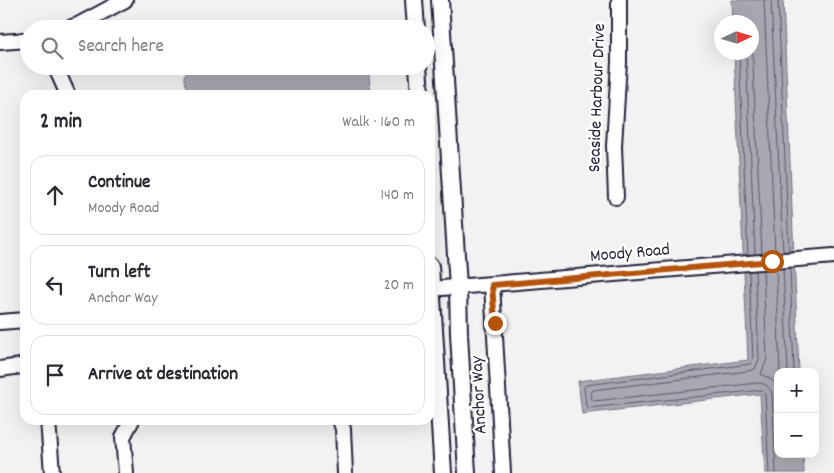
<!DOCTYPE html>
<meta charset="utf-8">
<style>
:root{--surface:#fff;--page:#f7f7f7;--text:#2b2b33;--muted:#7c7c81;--line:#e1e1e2}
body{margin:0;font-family:Dekko,sans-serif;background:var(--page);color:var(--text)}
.controls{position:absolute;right:15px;bottom:15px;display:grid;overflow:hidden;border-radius:10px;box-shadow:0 5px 20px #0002}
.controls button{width:45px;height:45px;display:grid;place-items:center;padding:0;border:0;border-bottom:1px solid var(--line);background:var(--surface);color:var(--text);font:25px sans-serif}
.compass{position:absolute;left:714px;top:15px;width:45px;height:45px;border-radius:50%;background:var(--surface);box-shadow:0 5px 20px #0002;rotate:86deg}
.stop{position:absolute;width:15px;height:15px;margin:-11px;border:4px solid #b45309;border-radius:50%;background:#fff}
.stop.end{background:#b45309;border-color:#fff;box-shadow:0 1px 5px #0008}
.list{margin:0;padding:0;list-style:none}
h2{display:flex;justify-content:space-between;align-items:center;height:65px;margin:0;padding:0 20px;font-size:21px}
h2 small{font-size:16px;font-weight:400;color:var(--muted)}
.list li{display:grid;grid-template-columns:32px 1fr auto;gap:15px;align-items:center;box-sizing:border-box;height:80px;margin:0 10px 10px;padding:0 10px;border:1px solid var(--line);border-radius:15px}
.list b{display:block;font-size:19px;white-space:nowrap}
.list p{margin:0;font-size:16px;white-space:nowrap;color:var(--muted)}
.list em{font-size:16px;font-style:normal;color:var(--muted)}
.icon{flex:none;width:28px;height:28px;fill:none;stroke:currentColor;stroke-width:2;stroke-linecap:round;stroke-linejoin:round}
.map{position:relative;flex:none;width:834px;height:473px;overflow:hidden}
.search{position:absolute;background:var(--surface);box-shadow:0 5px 20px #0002;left:20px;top:20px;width:415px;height:55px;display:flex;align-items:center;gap:12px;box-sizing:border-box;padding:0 18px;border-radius:28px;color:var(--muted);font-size:19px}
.panel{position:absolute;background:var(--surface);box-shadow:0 5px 20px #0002;left:20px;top:90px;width:415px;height:335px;border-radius:15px}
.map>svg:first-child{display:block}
.water{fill:#a8a8b2;stroke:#727282}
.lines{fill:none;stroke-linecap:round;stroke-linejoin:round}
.shore{stroke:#58586b;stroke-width:1}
.minor-casing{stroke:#22223b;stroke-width:18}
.major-casing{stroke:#22223b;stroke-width:20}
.minor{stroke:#fff;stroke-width:14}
.major{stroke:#fff;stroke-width:16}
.route{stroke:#b45309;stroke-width:6}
.labels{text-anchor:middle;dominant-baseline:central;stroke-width:5;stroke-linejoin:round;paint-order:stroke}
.street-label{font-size:18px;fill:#22223b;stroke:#fff}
</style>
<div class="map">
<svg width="834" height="473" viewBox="0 0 834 473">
<rect width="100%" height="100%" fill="#f2f2f3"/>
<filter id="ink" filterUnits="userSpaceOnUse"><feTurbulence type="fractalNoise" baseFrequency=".02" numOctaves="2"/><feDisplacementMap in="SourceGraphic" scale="10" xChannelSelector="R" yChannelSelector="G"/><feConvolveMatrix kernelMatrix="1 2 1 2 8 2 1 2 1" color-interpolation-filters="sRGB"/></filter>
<g filter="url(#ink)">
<g class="water">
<path d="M 732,0 L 783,0 L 799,372 L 778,372 L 778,454 L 803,454 L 804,473 L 765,473 L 760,394 L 582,414 L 578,381 L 748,360 L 734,53 L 752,52 L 752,22 L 733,22 Z"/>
<path d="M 199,66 L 368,66 L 371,95 L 188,95 L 184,75 Z"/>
</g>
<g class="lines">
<g class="shore">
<path d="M 764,0 L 775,253"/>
<path d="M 771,0 L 783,252"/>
<path d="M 778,0 L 789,252"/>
<path d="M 752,46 L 762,254"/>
<path d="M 739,52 L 748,255"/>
<path d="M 746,52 L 755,254"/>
<path d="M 783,268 L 788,372"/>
<path d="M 790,268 L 794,372"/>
<path d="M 776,269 L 780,372"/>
<path d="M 763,270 L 767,359 L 761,374 L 772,380 L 778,388"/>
<path d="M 749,271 L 753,359 L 750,364 L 586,385 L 584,387 L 586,406 L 588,408 L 762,390 L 765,395 L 769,473"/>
<path d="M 755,271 L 759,359 L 755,369 L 748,371 L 593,390 L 591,393 L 592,400 L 594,401 L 758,383 C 765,383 770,387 772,394 L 776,473"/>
</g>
<g class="minor-casing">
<g id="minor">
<path d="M 66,29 L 78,25 L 125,0"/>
<path d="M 0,42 L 29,40"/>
<path d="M 55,66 L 68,95"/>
<path d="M 616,197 L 614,146 L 619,62 L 619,0"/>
<path d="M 492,285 L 503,473"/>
<path d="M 430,289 L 834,256"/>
<path d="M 0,322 L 25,320"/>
<path d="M 0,369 L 21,366 L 25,368"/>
<path d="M 48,420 L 52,473"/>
<path d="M 340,420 L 343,429 L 345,473"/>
<path d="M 126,473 L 123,437 L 132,420"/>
</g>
</g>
<g class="major-casing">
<g id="major">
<path d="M 414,0 L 416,29"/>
<path d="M 440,0 L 458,287 L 459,334 L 467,473"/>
<path d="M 418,66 L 420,95"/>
<path d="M 430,266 L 443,473"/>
</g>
</g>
<use href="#minor" class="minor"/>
<use href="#major" class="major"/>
</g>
</g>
<g class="lines" filter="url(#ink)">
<path class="route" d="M 495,323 L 492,285 L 772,261"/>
</g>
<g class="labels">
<g class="street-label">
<text transform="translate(598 98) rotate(-88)">Seaside Harbour Drive</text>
<text transform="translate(630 254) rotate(-5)">Moody Road</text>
<text transform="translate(480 395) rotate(-93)">Anchor Way</text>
</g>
</g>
</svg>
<div class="controls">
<button>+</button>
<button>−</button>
</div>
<svg class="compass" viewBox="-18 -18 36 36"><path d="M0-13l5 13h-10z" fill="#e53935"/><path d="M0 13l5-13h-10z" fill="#7c7c81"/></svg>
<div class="stop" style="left:772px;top:261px"></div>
<div class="stop end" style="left:495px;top:323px"></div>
<div class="search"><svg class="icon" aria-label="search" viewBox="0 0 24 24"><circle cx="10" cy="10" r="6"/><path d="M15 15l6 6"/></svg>Search here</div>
<section class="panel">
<h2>2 min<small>Walk · 160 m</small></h2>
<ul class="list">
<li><svg class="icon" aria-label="ahead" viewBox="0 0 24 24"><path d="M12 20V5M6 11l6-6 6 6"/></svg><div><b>Continue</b><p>Moody Road</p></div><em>140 m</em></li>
<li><svg class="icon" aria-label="left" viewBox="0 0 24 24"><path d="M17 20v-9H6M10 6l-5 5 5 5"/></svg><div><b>Turn left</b><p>Anchor Way</p></div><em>20 m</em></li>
<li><svg class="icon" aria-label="arrive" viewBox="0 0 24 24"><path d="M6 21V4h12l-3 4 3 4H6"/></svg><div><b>Arrive at destination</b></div></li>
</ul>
</section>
</div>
